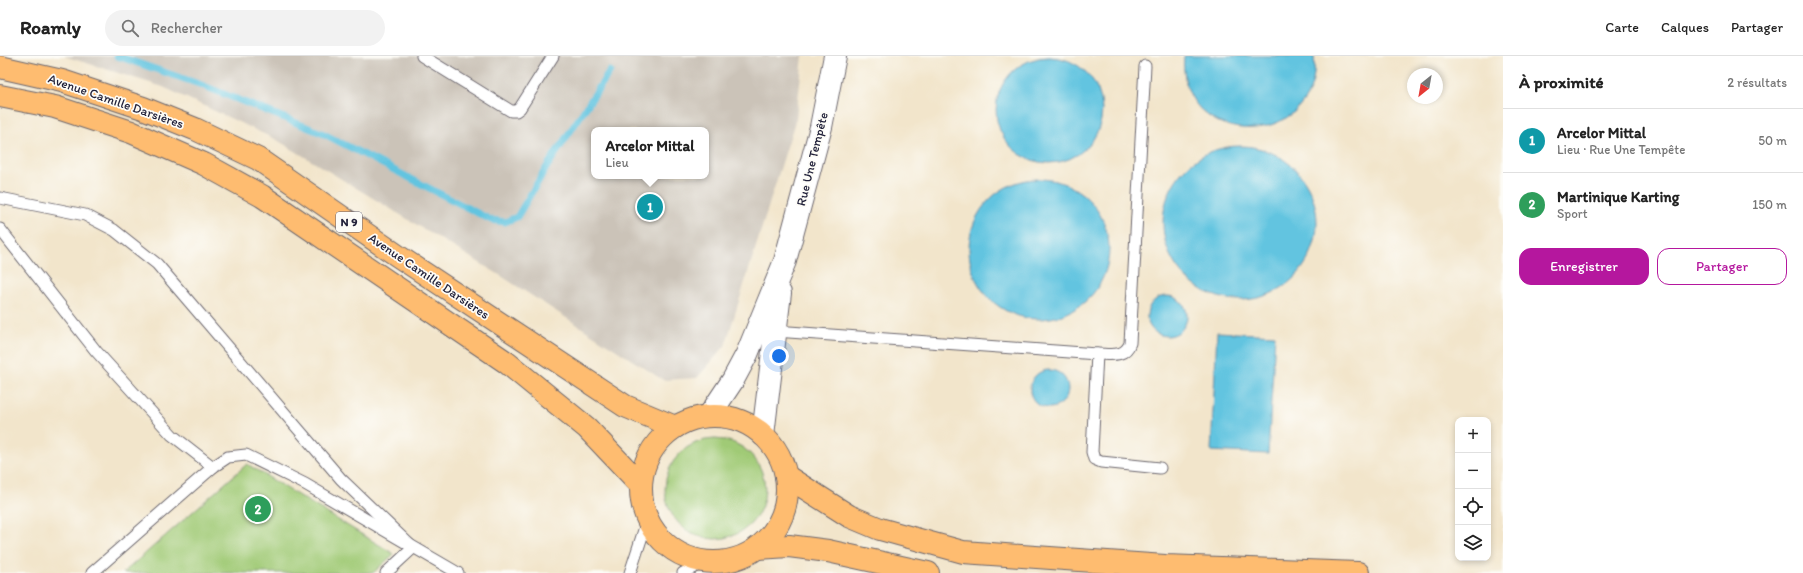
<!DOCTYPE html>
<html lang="fr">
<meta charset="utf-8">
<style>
:root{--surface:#fff;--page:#f2f2f2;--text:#222;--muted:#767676;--line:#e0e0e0;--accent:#b5179e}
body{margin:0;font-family:Itim,sans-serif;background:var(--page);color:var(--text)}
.controls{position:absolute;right:12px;bottom:12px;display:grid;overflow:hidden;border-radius:8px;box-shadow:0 2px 6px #0003}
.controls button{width:36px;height:36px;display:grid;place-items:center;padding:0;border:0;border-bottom:1px solid var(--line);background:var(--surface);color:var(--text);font:20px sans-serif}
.compass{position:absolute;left:1407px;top:12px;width:36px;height:36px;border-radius:50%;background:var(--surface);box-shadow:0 2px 6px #0003;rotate:211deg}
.you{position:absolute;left:779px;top:300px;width:14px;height:14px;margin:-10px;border:3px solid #fff;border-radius:50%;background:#1a73e8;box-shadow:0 0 0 6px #1a73e833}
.badge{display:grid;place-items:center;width:26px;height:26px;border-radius:50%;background:var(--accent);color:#fff;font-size:13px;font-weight:700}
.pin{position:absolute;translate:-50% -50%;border:2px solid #fff;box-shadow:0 1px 4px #0006}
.popup{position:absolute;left:591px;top:71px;width:118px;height:52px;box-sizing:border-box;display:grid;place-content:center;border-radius:8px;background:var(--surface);filter:drop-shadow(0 1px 3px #0005);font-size:13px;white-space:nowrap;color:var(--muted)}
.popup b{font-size:15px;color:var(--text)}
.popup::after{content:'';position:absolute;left:50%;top:100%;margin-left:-8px;border:8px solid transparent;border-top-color:var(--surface)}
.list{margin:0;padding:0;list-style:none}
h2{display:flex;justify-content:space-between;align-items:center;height:52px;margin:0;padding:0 16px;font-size:17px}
h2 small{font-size:13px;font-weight:400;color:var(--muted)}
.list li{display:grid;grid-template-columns:26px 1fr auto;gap:12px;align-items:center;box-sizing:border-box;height:64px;padding:0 16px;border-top:1px solid var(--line)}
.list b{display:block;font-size:15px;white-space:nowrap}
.list p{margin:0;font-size:13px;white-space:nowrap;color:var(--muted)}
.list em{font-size:13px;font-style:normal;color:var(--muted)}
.actions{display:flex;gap:8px;padding:12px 16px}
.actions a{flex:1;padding:9px 0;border:1px solid var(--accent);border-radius:12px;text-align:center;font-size:14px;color:var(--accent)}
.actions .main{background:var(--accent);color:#fff}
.icon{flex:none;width:22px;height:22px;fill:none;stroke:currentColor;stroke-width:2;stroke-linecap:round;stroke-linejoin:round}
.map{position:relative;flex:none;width:1503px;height:517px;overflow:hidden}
header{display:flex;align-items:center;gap:24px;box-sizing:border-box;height:56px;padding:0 20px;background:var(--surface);border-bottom:1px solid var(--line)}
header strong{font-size:19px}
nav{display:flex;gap:22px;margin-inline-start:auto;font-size:14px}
.search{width:280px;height:36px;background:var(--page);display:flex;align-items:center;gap:10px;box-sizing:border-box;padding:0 14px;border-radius:22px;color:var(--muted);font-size:15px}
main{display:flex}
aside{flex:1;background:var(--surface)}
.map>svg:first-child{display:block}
.industrial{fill:#cbc3b8;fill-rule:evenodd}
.green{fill:#a0ca76;stroke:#617658}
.water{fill:#62c4e0;stroke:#42738e}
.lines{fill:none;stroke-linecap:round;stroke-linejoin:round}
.stream{stroke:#62c4e0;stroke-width:7}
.lane-casing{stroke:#6b666d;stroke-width:13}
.street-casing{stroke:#6b666d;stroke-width:24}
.primary-casing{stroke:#6b666d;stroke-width:24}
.lane{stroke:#fff;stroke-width:11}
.street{stroke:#fff;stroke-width:22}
.primary{stroke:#febc70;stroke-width:22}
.labels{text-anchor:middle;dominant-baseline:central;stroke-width:3.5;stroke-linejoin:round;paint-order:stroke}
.shield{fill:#fdfcf7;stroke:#646373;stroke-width:1}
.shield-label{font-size:12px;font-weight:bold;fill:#22223b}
.street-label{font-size:13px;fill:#22223b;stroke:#fdfcf7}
</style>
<header>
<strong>Roamly</strong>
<div class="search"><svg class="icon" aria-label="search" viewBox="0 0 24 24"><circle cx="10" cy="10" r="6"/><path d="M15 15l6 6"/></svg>Rechercher</div>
<nav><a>Carte</a><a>Calques</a><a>Partager</a></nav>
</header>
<main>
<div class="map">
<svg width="1503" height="517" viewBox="0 0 1503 517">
<rect width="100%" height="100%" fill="#fdfcf7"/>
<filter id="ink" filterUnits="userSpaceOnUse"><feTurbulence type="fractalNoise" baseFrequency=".025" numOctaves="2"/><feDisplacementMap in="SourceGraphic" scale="8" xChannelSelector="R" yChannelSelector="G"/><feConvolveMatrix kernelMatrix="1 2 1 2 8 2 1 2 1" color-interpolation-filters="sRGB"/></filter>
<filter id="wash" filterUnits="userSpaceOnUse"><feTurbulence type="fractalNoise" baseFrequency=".012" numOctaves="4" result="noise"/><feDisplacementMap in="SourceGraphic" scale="16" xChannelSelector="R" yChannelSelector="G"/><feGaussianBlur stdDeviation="0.9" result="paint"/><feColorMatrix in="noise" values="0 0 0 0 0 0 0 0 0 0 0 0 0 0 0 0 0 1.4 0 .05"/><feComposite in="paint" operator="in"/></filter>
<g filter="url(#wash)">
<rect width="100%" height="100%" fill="#f2e5cb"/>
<path class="industrial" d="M 64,0 L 803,0 L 796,62 L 725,290 L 697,322 L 663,324 L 498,218 L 277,84 L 163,31 ZM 594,74 L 706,74 L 706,120 L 594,120 Z"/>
<g class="green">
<circle cx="715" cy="433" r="50"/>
<path d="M 247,408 L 394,498 L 373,517 L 123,517 Z"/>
</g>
<g class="water">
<path d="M 1184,0 L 1314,0 C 1324,94 1176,99 1184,0 Z"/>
<circle cx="1049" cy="54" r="53"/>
<circle cx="1240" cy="167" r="77"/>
<circle cx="1039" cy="193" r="70"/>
<circle cx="1167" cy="260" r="20"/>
<path d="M 1217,276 L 1275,279 L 1268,398 L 1211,395 Z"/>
<circle cx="1049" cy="333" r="19"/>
</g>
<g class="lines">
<path class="stream" d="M 117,0 L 199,28 L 324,78 L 491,164 L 505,166 L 517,161 L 548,109 L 610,15"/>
</g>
</g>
<g filter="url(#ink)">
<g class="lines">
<g class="lane-casing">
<g id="lane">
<path d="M 422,0 L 511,55 L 516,55 L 520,52 L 553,0"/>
<path d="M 0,142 L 85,159 L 114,174 L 157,208 L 341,423 L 413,492 L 386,517"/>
<path d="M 0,173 L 96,295 L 172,379 L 213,411 L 92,517"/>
<path d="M 775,275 L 1097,298 L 1092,396 L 1094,403 L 1101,406 L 1160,412"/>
<path d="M 1097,298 C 1110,298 1125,302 1130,287 L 1145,10"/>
<path d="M 213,411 L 228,401 L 246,399 L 305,428 L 458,517"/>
<path d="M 630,517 L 647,465"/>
<path d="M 683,517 L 704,506"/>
</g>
</g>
<g class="street-casing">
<g id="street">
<path d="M 709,360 L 733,324 L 747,298 L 785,205 L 821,71 L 835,0"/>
<path d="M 763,379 L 780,237"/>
</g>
</g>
<g class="primary-casing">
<g id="primary">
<path d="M 0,11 L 62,25 L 143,52 L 195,73 L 258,103 L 398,200 L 625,350 L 675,371"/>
<path d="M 0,40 L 55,51 L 131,76 L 204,108 L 262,140 L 506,306 L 587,372 L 640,428"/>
<circle cx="714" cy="433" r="73"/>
<path d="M 786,420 L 849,460 L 880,473 L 963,496 L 1165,510 L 1358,517"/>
<path d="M 758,492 L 789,490 L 828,495 L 928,517"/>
</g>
</g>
<use href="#lane" class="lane"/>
<use href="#street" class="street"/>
<use href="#primary" class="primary"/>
</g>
</g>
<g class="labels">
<rect class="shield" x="336" y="156" width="26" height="20" rx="3"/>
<g class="shield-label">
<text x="349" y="166">N 9</text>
</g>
<g class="street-label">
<text transform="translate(116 45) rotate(19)">Avenue Camille Darsières</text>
<text transform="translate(812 103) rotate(-76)">Rue Une Tempête</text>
<text transform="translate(429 220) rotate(34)">Avenue Camille Darsières</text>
</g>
</g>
</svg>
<div class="controls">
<button>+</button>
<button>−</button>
<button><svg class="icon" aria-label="locate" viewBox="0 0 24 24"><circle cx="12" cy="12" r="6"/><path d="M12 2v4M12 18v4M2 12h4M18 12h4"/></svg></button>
<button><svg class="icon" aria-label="layers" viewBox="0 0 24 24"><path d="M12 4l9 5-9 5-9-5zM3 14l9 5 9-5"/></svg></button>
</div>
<svg class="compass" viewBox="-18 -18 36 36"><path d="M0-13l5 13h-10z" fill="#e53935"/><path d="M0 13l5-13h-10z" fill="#767676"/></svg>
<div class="you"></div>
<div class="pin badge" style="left:650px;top:151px;background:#0f9aa8">1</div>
<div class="popup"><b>Arcelor Mittal</b>Lieu</div>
<div class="pin badge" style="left:258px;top:453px;background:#2e9e5b">2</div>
</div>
<aside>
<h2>À proximité<small>2 résultats</small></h2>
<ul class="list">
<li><span class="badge" style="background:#0f9aa8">1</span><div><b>Arcelor Mittal</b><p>Lieu · Rue Une Tempête</p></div><em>50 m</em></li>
<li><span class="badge" style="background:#2e9e5b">2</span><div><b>Martinique Karting</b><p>Sport</p></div><em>150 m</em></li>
</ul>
<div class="actions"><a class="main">Enregistrer</a><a>Partager</a></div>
</aside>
</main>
